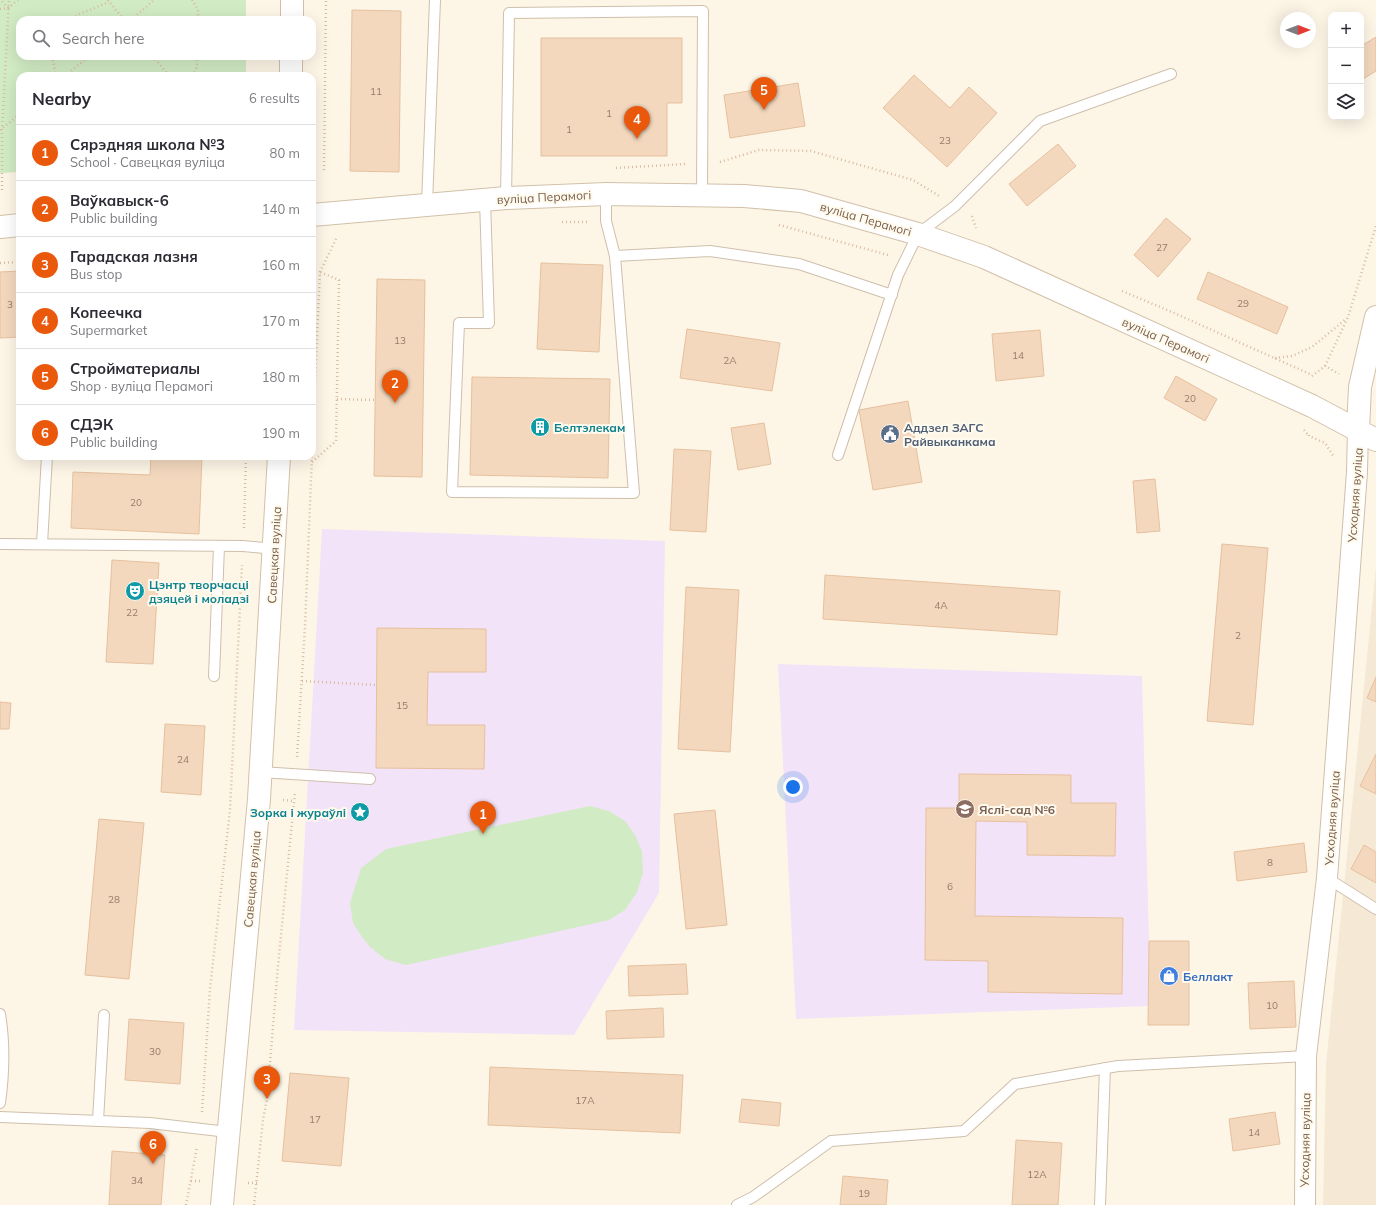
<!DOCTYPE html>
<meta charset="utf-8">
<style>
:root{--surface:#fff;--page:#f2f2f3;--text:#2b2b33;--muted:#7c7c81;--line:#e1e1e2;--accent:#ea580c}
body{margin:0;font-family:Mulish,sans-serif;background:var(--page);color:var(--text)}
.controls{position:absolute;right:12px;top:12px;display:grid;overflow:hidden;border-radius:8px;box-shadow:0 4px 16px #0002}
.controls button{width:36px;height:36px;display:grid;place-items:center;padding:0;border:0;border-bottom:1px solid var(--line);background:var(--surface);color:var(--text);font:20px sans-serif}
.compass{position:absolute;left:1280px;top:12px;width:36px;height:36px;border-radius:50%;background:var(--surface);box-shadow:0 4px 16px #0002;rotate:90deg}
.you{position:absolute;left:793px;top:787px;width:14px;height:14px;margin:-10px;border:3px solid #fff;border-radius:50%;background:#1a73e8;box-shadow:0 0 0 6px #1a73e833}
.badge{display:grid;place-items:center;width:26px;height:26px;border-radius:50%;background:var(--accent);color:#fff;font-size:13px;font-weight:700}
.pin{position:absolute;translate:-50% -33px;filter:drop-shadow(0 1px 2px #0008)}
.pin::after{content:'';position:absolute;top:21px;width:14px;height:12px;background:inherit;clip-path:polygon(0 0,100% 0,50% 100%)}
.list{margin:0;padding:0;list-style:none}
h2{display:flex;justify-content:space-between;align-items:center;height:52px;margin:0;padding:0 16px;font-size:17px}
h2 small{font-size:13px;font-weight:400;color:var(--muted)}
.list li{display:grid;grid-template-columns:26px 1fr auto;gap:12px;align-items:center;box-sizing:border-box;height:56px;padding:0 16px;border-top:1px solid var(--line)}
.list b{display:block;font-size:15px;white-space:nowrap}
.list p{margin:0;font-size:13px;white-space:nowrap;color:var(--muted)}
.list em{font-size:13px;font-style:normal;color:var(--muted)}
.icon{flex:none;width:22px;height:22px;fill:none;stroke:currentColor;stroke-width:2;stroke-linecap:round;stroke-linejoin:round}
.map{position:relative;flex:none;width:1376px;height:1205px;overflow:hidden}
.search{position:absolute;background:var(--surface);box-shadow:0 4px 16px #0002;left:16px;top:16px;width:300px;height:44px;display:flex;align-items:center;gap:10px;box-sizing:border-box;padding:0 14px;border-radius:12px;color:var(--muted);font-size:15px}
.panel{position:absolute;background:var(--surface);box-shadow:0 4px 16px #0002;left:16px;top:72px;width:300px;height:388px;border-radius:12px}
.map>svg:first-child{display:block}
.residential{fill:#f5e9d5}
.education{fill:#f3e3f9}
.green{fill:#d1ebc4}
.building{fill:#f3d8be;stroke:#e6c09e}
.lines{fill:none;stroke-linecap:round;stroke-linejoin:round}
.lane-casing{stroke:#cfbfac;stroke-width:12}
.street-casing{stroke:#cfbfac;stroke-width:22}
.secondary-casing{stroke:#d2c0a9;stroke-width:24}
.path{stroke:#d9bba0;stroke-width:2.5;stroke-dasharray:1 3;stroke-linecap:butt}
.lane{stroke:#fff;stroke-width:10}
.street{stroke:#fff;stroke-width:20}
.secondary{stroke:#fff;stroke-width:22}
.labels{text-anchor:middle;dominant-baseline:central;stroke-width:4;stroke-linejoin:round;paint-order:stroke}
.number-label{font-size:10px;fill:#977c67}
.street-label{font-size:12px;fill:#785e4a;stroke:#fffaee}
.culture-label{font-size:12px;font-weight:bold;fill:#0d838f;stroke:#fffaee;text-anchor:start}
.service-label{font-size:12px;font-weight:bold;fill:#4e5e75;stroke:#fffaee;text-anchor:start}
.education-label{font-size:12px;font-weight:bold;fill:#785e54;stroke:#fffaee;text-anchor:start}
.shop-label{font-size:12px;font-weight:bold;fill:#366cbe;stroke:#fffaee;text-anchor:start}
</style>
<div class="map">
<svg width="1376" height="1205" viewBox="0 0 1376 1205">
<rect width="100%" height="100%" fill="#fdf6e7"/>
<path class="residential" d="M 1376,567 L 1376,1205 L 1323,1205 L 1326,1064 Z"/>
<g class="education">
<path d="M 322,529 L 665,541 L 659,893 L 574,1035 L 294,1030 Z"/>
<path d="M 778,664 L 1142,676 L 1149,941 L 1148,1006 L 796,1019 Z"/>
</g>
<g class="green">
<path d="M 0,0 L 246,0 L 246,20 L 20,20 L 20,56 L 246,56 L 246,76 L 20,76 L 20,172 L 0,173 Z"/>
<path d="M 590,806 L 609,811 L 625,821 L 635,835 L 642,851 L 643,873 L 637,892 L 625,910 L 609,920 L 406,965 L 385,959 L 370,947 L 362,937 L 353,923 L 350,903 L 361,868 L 386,849 Z"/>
</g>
<g class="building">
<path d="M 352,10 L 401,11 L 399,172 L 350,171 Z"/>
<path d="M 1376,37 L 1376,71 L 1363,79 L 1361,76 L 1361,46 Z"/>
<path d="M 541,38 L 682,38 L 682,103 L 667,103 L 667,156 L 541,156 Z"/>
<path d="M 914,75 L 950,108 L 969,87 L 997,113 L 947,167 L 883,108 Z"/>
<path d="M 798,83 L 805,126 L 730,138 L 724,95 Z"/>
<path d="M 1058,144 L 1076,166 L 1027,206 L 1009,184 Z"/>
<path d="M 1166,218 L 1191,239 L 1158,277 L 1134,255 Z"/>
<path d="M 541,263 L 603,265 L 599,352 L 537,349 Z"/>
<path d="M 20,271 L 20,337 L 0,338 L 0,272 Z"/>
<path d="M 1208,272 L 1288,307 L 1277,334 L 1197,299 Z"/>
<path d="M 377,279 L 425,280 L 422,477 L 374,476 Z"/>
<path d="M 687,329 L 780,343 L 772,391 L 680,378 Z"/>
<path d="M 1040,330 L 1044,376 L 996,381 L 992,334 Z"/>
<path d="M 1176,376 L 1217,399 L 1205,421 L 1164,398 Z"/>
<path d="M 472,377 L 610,379 L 608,478 L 470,475 Z"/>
<path d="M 908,401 L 922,482 L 873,490 L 859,410 Z"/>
<path d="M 764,423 L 771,464 L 738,470 L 731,428 Z"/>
<path d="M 674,449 L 711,451 L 706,532 L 670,530 Z"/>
<path d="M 151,456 L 202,456 L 199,534 L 71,528 L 73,472 L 150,475 Z"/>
<path d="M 1155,479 L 1160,531 L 1137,533 L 1133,481 Z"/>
<path d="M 1222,544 L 1268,548 L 1253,725 L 1207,721 Z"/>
<path d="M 112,560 L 159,563 L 153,664 L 106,662 Z"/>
<path d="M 825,575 L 1060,591 L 1057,635 L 823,619 Z"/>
<path d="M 686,587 L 739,590 L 730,752 L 678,749 Z"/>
<path d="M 377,628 L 486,629 L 486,672 L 428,672 L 427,725 L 485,725 L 484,769 L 376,768 Z"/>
<path d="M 1376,677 L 1376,702 L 1367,698 Z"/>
<path d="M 0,702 L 11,703 L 9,729 L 0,729 Z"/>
<path d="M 165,724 L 205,726 L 201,795 L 161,792 Z"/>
<path d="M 1376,754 L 1376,794 L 1360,786 Z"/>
<path d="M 959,774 L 1071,775 L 1071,803 L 1116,803 L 1115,856 L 1027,855 L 1027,822 L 976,821 L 975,916 L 1123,918 L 1122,994 L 988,992 L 988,961 L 925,960 L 926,808 L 959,808 Z"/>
<path d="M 715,810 L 727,925 L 686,929 L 674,814 Z"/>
<path d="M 99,819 L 144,823 L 129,979 L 85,975 Z"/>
<path d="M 1304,843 L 1307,872 L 1237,881 L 1234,852 Z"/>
<path d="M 1364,845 L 1376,852 L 1376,883 L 1351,869 Z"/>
<path d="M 1149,941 L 1189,941 L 1189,1025 L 1148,1025 Z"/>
<path d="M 686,964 L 688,994 L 629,996 L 628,966 Z"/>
<path d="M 1294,981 L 1296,1027 L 1250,1029 L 1248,983 Z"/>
<path d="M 663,1008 L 664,1037 L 607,1039 L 606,1011 Z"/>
<path d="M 129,1019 L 184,1023 L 180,1084 L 125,1080 Z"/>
<path d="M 490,1067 L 683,1075 L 680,1133 L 488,1125 Z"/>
<path d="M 290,1073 L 349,1078 L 341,1166 L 282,1161 Z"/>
<path d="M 742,1099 L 781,1103 L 779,1126 L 739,1122 Z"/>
<path d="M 1275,1112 L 1280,1144 L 1233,1151 L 1229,1119 Z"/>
<path d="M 1016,1140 L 1062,1143 L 1058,1205 L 1012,1205 Z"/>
<path d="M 112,1151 L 165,1155 L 161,1205 L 109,1205 Z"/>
<path d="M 843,1176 L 888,1180 L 886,1205 L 840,1205 Z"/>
</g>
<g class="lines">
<g class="lane-casing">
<g id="lane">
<path d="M 506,198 L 509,13 L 703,11 L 702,195"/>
<path d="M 485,200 L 489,323 L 459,323 L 452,492 L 634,493 L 615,256 L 606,221 L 606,194"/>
<path d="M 427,204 L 435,0"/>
<path d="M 615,256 L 710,251 L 799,264 L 892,295"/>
<path d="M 838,455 L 898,275 L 918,234 L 955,206 L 1040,121 L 1171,74"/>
<path d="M 0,544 L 243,546 L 275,549"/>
<path d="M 42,544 L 47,456"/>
<path d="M 214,676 L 219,546"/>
<path d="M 260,772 L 370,779"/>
<path d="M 1327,878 L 1376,909"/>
<path d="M 0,1014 C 5,1044 4,1074 0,1103"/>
<path d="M 0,1117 L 150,1123 L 228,1132"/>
<path d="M 98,1121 L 104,1015"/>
<path d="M 737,1205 L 753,1197 L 831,1141 L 964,1131 L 1015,1084 L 1118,1066 L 1306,1056"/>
<path d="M 1100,1205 L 1105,1068"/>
</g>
</g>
<g class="street-casing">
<path id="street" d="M 1305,1205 L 1306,1056 L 1327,878 L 1357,472 L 1358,430"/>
</g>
<g class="secondary-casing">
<g id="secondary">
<path d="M 292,20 L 292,0"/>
<path d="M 291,76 L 291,56"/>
<path d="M 312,215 L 506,198 L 606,194 L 744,196 L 801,201 L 918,234 L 984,257 L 1312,406 L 1376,440"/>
<path d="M 0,227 L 20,225"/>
<path d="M 1358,430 L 1360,387 L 1376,317"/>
<path d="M 222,1205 L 259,799 L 279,456"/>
</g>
</g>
<g class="path">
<path d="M 108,0 L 124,20"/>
<path d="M 192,0 L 198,10 L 198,20"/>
<path d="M 8,8 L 18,0"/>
<path d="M 0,9 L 8,8 L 1,0"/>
<path d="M 74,20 L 77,15 L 109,2"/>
<path d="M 131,20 L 154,0"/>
<path d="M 52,56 L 56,76"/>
<path d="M 153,56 L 169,76"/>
<path d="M 65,76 L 89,56"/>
<path d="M 193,76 L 197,67 L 197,56"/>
<path d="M 0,130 L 20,114"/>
<path d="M 720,162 L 759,150 L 811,151 L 913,180 L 939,196"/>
<path d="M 616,168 L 685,164"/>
<path d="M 324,170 L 326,0"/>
<path d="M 2,190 L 2,129 L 9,0"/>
<path d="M 972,216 L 976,228"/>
<path d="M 562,222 L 587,222"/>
<path d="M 779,225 L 888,255"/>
<path d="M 0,263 L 20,262"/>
<path d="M 1122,291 L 1172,312 L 1312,375"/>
<path d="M 1275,358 L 1292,356 L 1312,347 L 1346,319"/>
<path d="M 1325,366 L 1348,317 L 1376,226"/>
<path d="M 1312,376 L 1325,366 L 1339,374"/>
<path d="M 337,399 L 375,400"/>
<path d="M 1304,430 L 1309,436"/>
<path d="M 1309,435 L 1309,436 L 1325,443 L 1334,457"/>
<path d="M 312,444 L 320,272 L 337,237"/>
<path d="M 312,462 L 336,441 L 339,280 L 320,272"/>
<path d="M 244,528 L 246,456"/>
<path d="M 302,681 L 377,685"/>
<path d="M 297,757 L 305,626 L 312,456"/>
<path d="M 283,800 L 294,801"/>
<path d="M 202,1112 L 210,989 L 230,810 L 242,565"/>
<path d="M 191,1181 L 201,1181"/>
<path d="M 248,1183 L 257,1183"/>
<path d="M 186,1205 L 197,1147"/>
<path d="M 254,1205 L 263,1120 L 267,1099 L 278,966 L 295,792"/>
</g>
<use href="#lane" class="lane"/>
<use href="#street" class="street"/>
<use href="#secondary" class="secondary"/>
</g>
<defs>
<g id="building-disc" transform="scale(1)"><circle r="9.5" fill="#0f9aa8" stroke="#fffaee"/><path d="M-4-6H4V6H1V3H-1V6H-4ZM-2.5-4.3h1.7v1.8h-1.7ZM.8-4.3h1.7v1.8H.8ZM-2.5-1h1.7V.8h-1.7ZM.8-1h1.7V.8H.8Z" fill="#fff"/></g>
<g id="civic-disc" transform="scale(1)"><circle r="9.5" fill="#5c6f8a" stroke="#fffaee"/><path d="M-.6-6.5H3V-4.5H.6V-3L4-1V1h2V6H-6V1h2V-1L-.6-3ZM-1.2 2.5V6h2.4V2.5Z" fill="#fff"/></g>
<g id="theatre-disc" transform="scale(1)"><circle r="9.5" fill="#0f9aa8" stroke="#fffaee"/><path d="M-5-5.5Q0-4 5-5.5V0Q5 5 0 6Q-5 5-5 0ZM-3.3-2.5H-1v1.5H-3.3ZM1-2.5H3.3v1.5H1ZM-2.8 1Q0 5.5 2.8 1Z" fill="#fff"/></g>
<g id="school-disc" transform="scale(1)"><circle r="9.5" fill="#8d6e63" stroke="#fffaee"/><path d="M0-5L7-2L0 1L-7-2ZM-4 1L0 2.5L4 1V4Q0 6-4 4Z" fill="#fff"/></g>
<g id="sight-disc" transform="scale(1)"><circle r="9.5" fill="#0f9aa8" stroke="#fffaee"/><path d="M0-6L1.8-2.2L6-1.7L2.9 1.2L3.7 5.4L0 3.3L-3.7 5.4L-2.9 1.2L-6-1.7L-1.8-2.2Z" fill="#fff"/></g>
<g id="shop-disc" transform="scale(1)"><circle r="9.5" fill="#3f7fe0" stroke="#fffaee"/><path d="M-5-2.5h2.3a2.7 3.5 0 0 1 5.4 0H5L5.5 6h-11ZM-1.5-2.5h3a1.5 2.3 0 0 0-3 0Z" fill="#fff"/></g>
</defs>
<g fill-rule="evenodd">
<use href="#building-disc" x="540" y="427"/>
<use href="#civic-disc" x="890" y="434"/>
<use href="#theatre-disc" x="135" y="591"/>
<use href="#school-disc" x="965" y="809"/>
<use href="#sight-disc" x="360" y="812"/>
<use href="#shop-disc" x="1169" y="976"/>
</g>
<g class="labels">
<g class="number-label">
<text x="376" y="91">11</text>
<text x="609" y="113">1</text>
<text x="569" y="129">1</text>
<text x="945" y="140">23</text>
<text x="1162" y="247">27</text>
<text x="1243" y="303">29</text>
<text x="10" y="304">3</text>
<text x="400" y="340">13</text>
<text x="1018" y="355">14</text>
<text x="730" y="360">2А</text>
<text x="1190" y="398">20</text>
<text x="136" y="502">20</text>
<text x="941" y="605">4А</text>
<text x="132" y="612">22</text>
<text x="1238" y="635">2</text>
<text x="402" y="705">15</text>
<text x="183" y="759">24</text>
<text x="1270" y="862">8</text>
<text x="950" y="886">6</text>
<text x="114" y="899">28</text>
<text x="1272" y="1005">10</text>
<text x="155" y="1051">30</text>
<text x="585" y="1100">17А</text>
<text x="315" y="1119">17</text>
<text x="1254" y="1132">14</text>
<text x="1037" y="1174">12А</text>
<text x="137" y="1180">34</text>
<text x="864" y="1193">19</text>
</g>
<g class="street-label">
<text transform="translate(544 197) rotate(-3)">вуліца Перамогі</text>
<text transform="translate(866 219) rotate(16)">вуліца Перамогі</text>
<text transform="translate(1166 340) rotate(24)">вуліца Перамогі</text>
<text transform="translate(1355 495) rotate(-86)">Усходняя вуліца</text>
<text transform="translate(274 555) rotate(-87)">Савецкая вуліца</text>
<text transform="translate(1332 818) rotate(-86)">Усходняя вуліца</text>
<text transform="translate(252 879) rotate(-85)">Савецкая вуліца</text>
<text transform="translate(1305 1140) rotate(-89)">Усходняя вуліца</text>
</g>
<g class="culture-label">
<text x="554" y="427">Белтэлекам</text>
<text x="149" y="584">Цэнтр творчасці<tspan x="149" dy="14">дзяцей і моладзі</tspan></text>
<text x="346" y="812" text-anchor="end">Зорка і жураўлі</text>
</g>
<g class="service-label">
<text x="904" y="427">Аддзел ЗАГС<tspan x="904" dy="14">Райвыканкама</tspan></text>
</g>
<g class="education-label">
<text x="979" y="809">Яслі-сад №6</text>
</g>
<g class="shop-label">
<text x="1183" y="976">Беллакт</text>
</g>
</g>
</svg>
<div class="controls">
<button>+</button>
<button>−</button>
<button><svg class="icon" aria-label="layers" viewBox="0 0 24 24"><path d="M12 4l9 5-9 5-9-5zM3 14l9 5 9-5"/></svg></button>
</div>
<svg class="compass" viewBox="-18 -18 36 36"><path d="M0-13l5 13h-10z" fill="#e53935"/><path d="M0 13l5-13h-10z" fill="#7c7c81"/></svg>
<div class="you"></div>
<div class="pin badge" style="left:483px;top:834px">1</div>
<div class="pin badge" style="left:395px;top:403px">2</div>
<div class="pin badge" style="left:267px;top:1099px">3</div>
<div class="pin badge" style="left:637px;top:139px">4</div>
<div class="pin badge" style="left:764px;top:110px">5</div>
<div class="pin badge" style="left:153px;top:1164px">6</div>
<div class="search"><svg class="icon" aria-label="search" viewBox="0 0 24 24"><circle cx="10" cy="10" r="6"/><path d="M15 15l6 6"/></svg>Search here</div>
<section class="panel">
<h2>Nearby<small>6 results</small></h2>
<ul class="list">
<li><span class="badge">1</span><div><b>Сярэдняя школа №3</b><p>School · Савецкая вуліца</p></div><em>80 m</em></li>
<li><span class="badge">2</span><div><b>Ваўкавыск-6</b><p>Public building</p></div><em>140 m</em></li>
<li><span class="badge">3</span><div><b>Гарадская лазня</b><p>Bus stop</p></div><em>160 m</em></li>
<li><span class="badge">4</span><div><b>Копеечка</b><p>Supermarket</p></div><em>170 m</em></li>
<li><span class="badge">5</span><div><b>Стройматериалы</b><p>Shop · вуліца Перамогі</p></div><em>180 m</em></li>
<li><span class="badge">6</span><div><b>СДЭК</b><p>Public building</p></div><em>190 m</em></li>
</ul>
</section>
</div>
